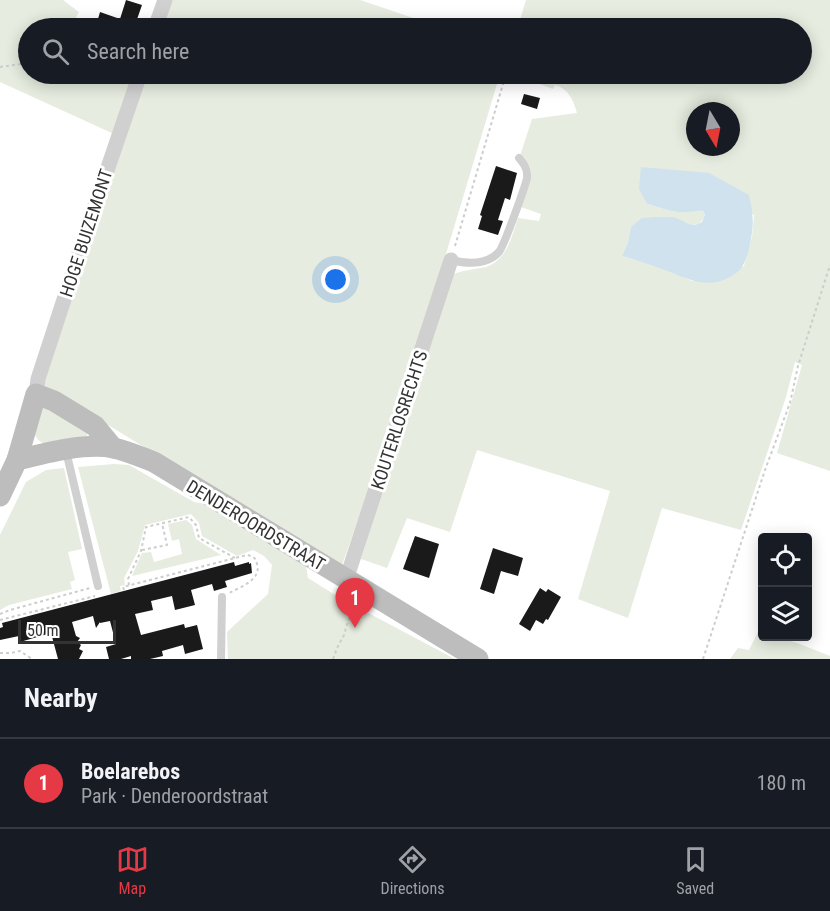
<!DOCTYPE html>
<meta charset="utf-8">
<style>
:root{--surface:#171b24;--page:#20242c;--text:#f1f3f6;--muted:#9ea1a6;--line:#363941;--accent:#e63946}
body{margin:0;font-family:"Roboto Condensed",sans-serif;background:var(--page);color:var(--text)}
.controls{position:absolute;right:18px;bottom:18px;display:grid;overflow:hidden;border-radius:6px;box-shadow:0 3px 15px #0003}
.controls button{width:54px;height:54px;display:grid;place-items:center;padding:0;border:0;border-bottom:2px solid var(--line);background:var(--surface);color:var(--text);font:30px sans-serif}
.compass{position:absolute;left:686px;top:102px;width:54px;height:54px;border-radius:50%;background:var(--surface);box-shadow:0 3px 15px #0003;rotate:170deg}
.scale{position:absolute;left:18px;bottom:15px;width:98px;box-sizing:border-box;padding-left:6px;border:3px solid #333;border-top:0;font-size:16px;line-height:21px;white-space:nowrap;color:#333;-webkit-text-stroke:4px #fff;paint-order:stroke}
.you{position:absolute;left:336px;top:280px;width:21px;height:21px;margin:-15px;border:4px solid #fff;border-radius:50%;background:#1a73e8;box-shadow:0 0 0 9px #1a73e833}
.badge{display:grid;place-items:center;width:39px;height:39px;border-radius:50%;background:var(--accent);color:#fff;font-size:20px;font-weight:700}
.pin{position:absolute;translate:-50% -50px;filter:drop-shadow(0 2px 3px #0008)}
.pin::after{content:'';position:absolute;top:32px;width:21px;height:18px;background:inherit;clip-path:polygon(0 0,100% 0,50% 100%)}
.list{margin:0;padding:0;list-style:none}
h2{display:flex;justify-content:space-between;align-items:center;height:78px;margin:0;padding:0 24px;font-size:26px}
h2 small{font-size:20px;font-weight:400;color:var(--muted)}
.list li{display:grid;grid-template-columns:39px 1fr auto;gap:18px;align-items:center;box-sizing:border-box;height:90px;padding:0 24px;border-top:2px solid var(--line)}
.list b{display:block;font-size:22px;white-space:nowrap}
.list p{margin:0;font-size:20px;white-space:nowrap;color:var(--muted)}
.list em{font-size:20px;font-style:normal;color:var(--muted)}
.icon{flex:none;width:33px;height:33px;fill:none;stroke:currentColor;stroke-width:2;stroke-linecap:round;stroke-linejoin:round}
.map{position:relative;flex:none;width:830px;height:659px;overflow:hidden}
.search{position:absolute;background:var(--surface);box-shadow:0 3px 15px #0003;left:18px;right:18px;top:18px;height:66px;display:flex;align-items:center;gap:15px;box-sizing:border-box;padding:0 21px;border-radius:33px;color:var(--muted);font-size:22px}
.sheet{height:168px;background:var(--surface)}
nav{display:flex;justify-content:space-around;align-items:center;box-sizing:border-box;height:84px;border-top:2px solid var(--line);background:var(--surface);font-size:16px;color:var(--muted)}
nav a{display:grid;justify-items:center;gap:3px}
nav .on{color:var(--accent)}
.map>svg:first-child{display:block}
.green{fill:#e6ecdf;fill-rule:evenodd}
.water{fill:#cfe2ee}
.building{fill:#1a1a1a}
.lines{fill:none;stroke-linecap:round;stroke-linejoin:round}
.path{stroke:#cdcdcd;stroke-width:2;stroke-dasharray:3 3;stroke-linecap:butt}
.lane{stroke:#d0d0d0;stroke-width:8}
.street{stroke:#d0d0d0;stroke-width:15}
.secondary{stroke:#bdbdbd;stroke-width:21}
.labels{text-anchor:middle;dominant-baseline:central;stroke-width:6;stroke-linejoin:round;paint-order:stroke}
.street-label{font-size:18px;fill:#333;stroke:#fff}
</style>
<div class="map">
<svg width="830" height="659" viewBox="0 0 830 659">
<rect width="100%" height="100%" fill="#fff"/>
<g class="green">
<path d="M 0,0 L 63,0 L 79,12 L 70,28 L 28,28 L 28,74 L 122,74 L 133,82 L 114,134 L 0,82 Z"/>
<path d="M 171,0 L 360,0 L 443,28 L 160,28 Z"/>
<path d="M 526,0 L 830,0 L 830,471 L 777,453 L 802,365 L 795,362 L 786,397 L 741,530 L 662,508 L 628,618 L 578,599 L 610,491 L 477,450 L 450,532 L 407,518 L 387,568 L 361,559 L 449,276 C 461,270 473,270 486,267 C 507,260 512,236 518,218 L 539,221 L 541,214 L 521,207 C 524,197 533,178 530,168 C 529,163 524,159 520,156 L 532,119 L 577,113 C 574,101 568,88 555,85 L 553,89 L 529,80 L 531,74 L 802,74 L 802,28 L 535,28 L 519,23 ZM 695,111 L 731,111 L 731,147 L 695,147 ZM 642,167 L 754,215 L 752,237 L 744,266 L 692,281 L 661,268 L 622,256 L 628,242 L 631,227 L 685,222 C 694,228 703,224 705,213 L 703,211 C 696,210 694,211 688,212 C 675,214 659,207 647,204 L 640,189 Z"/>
<path d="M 145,74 L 500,74 L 437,284 L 388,435 L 341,568 L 43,385 Z"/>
<path d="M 44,407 L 88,432 L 87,436 L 84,438 L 44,444 C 41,442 38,440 36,437 C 31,428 38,412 44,407 Z"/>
<path d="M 114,464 L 129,465 L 194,502 L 210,505 L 306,566 L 308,578 L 340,598 L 455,659 L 228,659 L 227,632 L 268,594 L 272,565 L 264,556 L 253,550 L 237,556 L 202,536 L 199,523 L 191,514 L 145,525 L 138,551 L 124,578 L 125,585 L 120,586 L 121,591 L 111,594 L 78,467 Z"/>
<path d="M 64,468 L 82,549 L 68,552 L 75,580 L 70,582 L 72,589 L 9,605 L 0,610 L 0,535 L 26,482 L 46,470 Z"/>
<path d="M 186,520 L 192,525 L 196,539 L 221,555 L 132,576 L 142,553 L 151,552 L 154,562 L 182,554 L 179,539 L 172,541 L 168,524 Z"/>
<path d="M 758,632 L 762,634 L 762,636 C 785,636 809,648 830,656 L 830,659 L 730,659 L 738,648 L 749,650 Z"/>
</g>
<path class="water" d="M 641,167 L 709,173 L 749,195 C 754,217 754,227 749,249 C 745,264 742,271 728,278 C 705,290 684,277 662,269 C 649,264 635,260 622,256 L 628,242 L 631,227 L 642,218 L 657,217 L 674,217 L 689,224 L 695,225 L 702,222 L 705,214 L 703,211 C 696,210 693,212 688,212 C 675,214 659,207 647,204 L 639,189 Z"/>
<g class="building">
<path d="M 126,0 L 142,5 L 135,25 L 141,27 L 141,28 L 104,28 L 96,26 L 100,12 L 120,19 Z"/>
<path d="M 524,94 L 540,98 L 537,109 L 521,104 Z"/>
<path d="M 496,166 L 517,173 L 510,200 L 505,198 L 498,220 L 503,221 L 498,235 L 478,229 L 482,216 L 480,215 Z"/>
<path d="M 415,536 L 439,544 L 429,578 L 403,569 Z"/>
<path d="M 493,548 L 523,558 L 518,576 L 501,571 L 494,594 L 480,589 Z"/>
<path d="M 234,562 L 235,566 L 249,562 L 249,564 L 251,563 L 252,573 L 225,581 L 227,587 L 214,591 L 212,584 L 191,590 L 195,605 L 175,610 L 172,596 L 151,601 L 153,610 L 135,614 L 141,635 L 184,624 L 185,628 L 197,625 L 203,649 L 185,654 L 183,645 L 162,651 L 163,656 L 150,659 L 131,659 L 131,656 L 121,659 L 109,659 L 106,647 L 116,644 L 110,621 L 100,623 L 100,622 L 96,628 L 93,616 L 72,622 L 76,636 L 80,638 L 77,642 L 81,645 L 79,649 L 83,651 L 79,659 L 58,659 L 51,633 L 20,642 L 19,636 L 0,640 L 0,628 L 3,627 L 2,623 Z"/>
<path d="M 540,588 L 546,592 L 548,589 L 561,597 L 548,620 L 546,619 L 543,624 L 536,620 L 530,631 L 519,624 Z"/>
</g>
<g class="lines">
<g class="path">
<path d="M 524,28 L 525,25"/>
<path d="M 0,67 L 28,63"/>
<path d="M 455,246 L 506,74"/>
<path d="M 142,550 L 167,545 L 162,523"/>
<path d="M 129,585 L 128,579 L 141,551 L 146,527 L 189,517 L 196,525 L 199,538 L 235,558"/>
<path d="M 124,590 L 123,587 L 247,555 C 253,556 256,558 257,564 C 262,580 240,587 229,593"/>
<path d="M 0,614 L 10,610 L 90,588"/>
<path d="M 0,620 L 95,596"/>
<path d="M 0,653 L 11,653 L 20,651 L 32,659"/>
<path d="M 333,659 L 337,648 L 344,635 L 348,621 L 356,606"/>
<path d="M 703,659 L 765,470 L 790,403 L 798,366 L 830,265"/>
</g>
<g class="lane">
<path d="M 451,260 C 467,264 486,266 499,252 C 504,246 525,187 527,178 C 528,169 524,164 519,158"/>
<path d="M 66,451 L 98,586"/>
<path d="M 221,659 L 222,597"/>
</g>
<g class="street">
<path d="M 155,28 L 165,0"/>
<path d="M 36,394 L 38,379 L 89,223 L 140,74"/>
<path d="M 346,580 L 451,260"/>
</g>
<g class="secondary">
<path d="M 17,460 C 45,453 87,442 114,448 C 127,451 141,457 154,462 L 478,659"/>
<path d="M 0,496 L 17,460 L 36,394 L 54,401 L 95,426 L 113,448"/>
</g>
</g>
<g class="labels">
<g class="street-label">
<text transform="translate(86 233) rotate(-72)">HOGE BUIZEMONT</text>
<text transform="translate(399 420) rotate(-72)">KOUTERLOSRECHTS</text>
<text transform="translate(256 525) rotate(31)">DENDEROORDSTRAAT</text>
</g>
</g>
</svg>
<div class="controls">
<button><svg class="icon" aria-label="locate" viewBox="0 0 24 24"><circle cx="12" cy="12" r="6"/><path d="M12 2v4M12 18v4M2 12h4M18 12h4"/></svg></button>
<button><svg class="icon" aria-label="layers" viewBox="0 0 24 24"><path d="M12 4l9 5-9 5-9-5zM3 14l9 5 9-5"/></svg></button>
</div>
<svg class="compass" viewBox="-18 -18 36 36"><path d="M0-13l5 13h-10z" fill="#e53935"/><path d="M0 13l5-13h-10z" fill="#9ea1a6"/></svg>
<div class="scale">50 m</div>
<div class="you"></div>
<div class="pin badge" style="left:355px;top:628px">1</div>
<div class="search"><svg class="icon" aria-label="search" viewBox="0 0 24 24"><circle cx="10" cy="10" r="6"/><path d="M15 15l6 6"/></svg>Search here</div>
</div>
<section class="sheet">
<h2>Nearby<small></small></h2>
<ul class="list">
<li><span class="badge">1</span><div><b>Boelarebos</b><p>Park · Denderoordstraat</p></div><em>180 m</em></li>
</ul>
</section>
<nav>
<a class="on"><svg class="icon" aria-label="map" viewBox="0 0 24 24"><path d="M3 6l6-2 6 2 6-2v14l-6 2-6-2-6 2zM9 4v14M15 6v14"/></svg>Map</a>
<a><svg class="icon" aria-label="directions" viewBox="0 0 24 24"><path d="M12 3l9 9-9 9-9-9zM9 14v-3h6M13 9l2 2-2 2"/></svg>Directions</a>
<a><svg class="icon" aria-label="saved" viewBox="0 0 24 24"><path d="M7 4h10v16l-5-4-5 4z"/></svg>Saved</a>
</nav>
